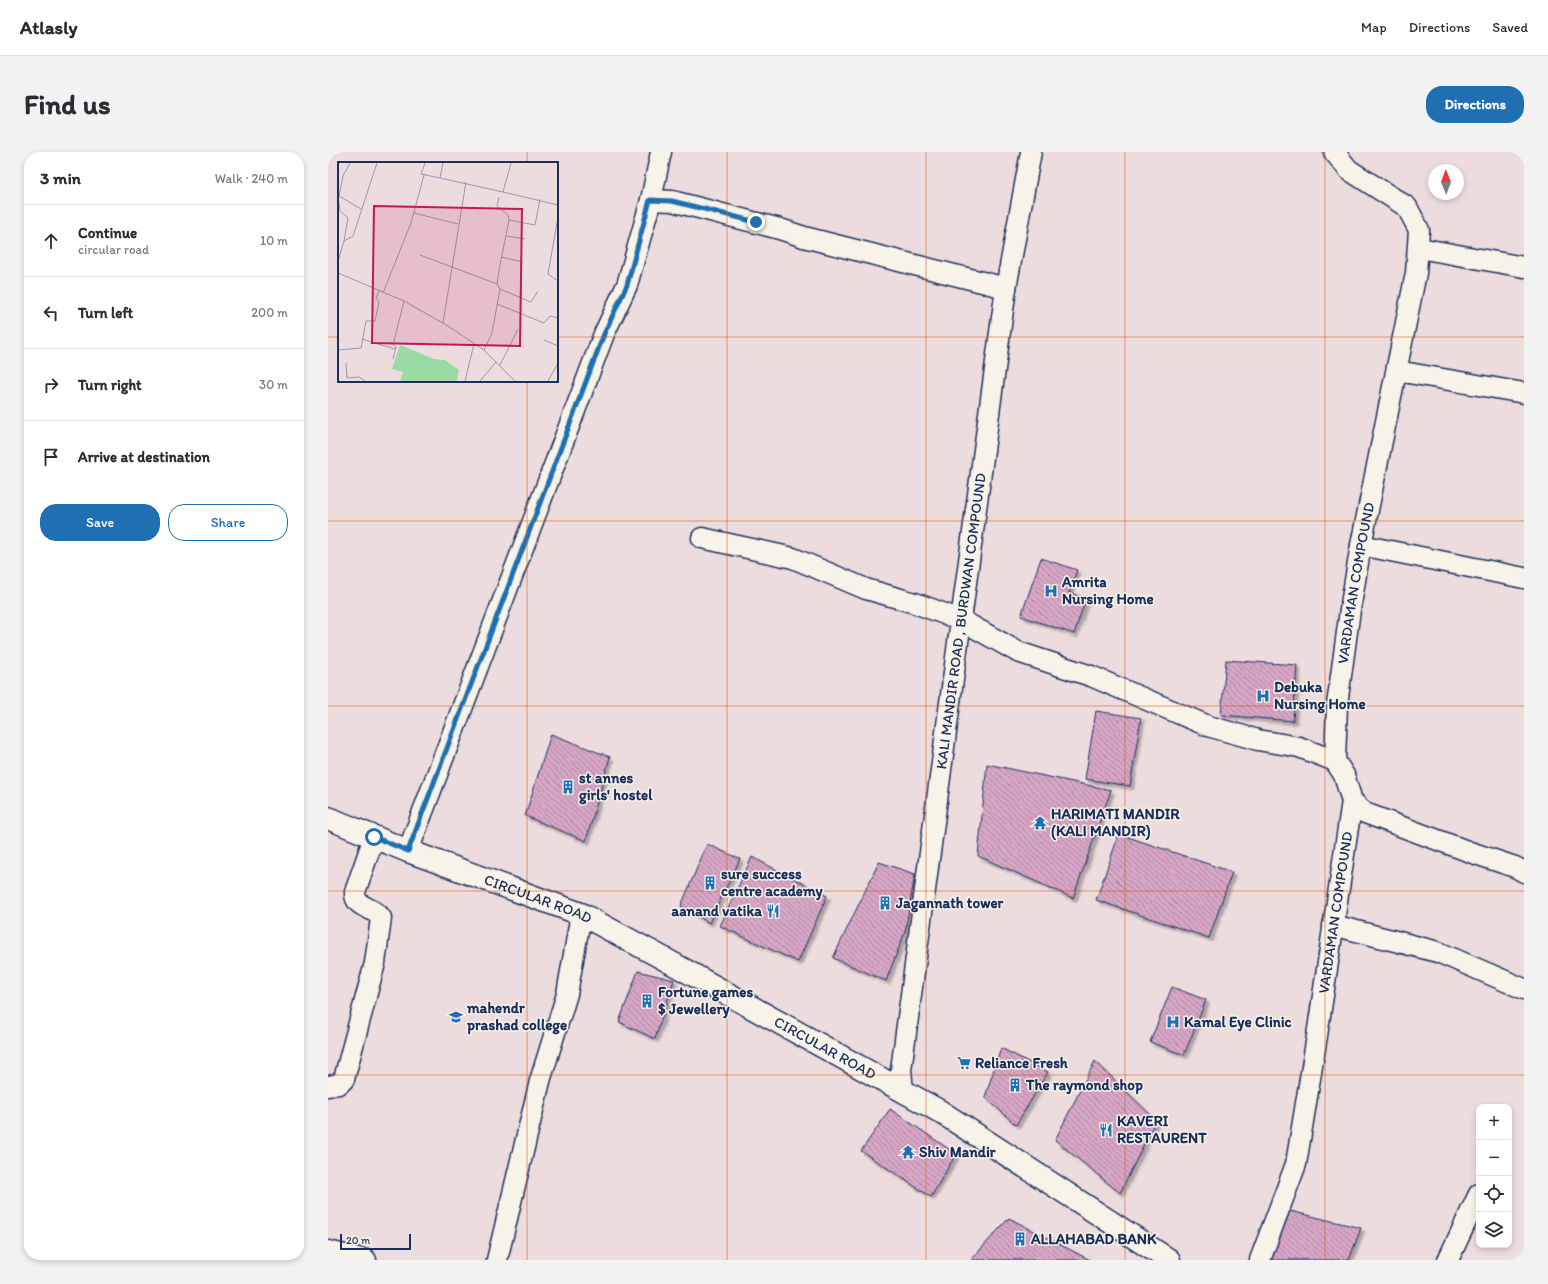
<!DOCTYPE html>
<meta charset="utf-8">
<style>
:root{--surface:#fff;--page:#f2f2f3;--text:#2b2b33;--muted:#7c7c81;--line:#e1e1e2;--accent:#1f6fb2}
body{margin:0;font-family:Itim,sans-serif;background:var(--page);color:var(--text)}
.controls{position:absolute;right:12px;bottom:12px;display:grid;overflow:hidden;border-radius:8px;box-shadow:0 2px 6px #0003}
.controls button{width:36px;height:36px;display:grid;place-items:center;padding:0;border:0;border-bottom:1px solid var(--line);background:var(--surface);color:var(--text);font:20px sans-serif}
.compass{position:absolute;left:1100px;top:12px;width:36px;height:36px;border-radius:50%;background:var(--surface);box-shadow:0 2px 6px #0003;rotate:359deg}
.scale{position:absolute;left:12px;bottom:10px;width:71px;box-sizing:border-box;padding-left:4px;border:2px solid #1b2f5e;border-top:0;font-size:11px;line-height:14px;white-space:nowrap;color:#1b2f5e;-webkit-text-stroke:3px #f7f3e8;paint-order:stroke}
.stop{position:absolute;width:12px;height:12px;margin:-9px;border:3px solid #1f6fb2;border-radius:50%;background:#fff}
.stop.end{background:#1f6fb2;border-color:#fff;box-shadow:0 1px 4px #0008}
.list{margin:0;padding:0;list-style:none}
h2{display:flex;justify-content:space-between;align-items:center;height:52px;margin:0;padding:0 16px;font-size:17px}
h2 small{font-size:13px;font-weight:400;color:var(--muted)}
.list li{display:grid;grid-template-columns:26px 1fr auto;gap:12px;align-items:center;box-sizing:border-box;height:72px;padding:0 16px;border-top:1px solid var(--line)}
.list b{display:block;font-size:15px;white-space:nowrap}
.list p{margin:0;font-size:13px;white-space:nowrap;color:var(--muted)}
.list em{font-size:13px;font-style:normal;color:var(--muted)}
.actions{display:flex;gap:8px;padding:12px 16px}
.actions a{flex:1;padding:9px 0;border:1px solid var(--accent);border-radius:16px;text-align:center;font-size:14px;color:var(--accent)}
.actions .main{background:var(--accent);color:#fff}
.icon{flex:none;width:22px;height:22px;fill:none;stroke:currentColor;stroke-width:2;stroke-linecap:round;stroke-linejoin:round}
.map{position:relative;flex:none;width:1196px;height:1108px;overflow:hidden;border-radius:16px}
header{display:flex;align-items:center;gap:24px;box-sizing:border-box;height:56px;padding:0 20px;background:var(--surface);border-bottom:1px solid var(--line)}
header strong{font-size:19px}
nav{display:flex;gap:22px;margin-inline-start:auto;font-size:14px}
.intro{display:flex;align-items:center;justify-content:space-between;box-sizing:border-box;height:96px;padding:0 24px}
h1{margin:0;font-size:28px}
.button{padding:10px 18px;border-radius:16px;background:var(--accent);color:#fff;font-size:14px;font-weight:700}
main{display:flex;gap:24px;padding:0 24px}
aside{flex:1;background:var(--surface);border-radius:16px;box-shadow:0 2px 6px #0003}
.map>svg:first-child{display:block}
.building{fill:url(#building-back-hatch);stroke:#1b2f5e;filter:url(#shadow)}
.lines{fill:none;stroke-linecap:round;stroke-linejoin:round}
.street-casing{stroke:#1b2f5e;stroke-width:23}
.primary-casing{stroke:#1b2f5e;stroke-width:25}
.street{stroke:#f7f3e8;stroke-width:20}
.primary{stroke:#f7f3e8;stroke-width:22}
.route{stroke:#1f6fb2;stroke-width:5}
.grid{fill:none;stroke:#d45514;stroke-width:1;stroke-opacity:0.55}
.labels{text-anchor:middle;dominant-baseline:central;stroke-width:3;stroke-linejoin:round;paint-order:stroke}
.poi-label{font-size:15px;font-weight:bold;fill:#1b2f5e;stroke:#f7f3e8;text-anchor:start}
.street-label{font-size:15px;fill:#1b2f5e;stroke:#f7f3e8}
.inset-road{fill:none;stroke:#9997ab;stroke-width:1}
.view{fill:#c2185b;fill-opacity:0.15;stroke:#c2185b;stroke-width:2}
.inset-edge{fill:none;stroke:#1b2f5e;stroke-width:2}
</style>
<header>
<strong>Atlasly</strong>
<nav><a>Map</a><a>Directions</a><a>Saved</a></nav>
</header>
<div class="intro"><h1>Find us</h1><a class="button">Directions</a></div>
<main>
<aside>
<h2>3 min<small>Walk · 240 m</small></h2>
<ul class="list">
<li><svg class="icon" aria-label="ahead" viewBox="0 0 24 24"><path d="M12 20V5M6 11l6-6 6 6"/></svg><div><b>Continue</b><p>circular road</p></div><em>10 m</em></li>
<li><svg class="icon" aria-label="left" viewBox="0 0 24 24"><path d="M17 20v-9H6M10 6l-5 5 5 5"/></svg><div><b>Turn left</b></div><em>200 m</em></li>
<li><svg class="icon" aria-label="right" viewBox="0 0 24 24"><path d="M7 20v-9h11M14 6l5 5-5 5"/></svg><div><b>Turn right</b></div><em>30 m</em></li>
<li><svg class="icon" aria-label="arrive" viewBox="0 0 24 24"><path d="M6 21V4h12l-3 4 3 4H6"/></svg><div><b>Arrive at destination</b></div></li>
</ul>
<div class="actions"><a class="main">Save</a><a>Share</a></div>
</aside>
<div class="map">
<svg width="1196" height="1108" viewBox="0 0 1196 1108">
<defs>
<pattern id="building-back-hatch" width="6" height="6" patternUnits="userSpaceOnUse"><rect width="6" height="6" fill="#d7a6c5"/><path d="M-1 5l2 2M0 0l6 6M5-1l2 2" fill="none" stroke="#ae88a3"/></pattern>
<filter id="shadow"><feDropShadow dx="3.5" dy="3.5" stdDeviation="1" flood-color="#0004"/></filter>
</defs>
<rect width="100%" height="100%" fill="#eddcde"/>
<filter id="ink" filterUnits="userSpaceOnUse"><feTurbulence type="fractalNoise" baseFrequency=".025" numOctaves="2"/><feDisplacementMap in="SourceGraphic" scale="8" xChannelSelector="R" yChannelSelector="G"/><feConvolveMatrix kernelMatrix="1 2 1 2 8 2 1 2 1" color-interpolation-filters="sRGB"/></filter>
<g filter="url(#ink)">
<g class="building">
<path d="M 713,406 L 749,418 L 741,441 L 758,446 L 746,482 L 693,464 Z"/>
<path d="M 898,508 L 969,513 L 965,569 L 893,563 Z"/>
<path d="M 768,559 L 813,566 L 802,634 L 757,627 Z"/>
<path d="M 223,582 L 282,605 L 258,689 L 197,664 Z"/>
<path d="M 659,612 L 783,638 L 745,746 L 650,704 Z"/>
<path d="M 791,682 L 904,720 L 881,786 L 768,748 Z"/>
<path d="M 379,692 L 412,707 L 381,771 L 353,754 Z"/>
<path d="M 424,705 L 499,744 L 470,810 L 392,774 Z"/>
<path d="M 551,710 L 587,722 L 577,780 L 558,829 L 505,806 Z"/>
<path d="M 310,819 L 346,828 L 327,887 L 291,870 Z"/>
<path d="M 844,835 L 878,848 L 856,903 L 822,890 Z"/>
<path d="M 673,896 L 720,920 L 688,973 L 657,945 Z"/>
<path d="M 767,909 L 828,968 L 792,1041 L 727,988 Z"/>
<path d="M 562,957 L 628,1002 L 603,1045 L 533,999 Z"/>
<path d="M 954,1057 L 1033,1076 L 1021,1108 L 938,1108 Z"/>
<path d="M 681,1066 L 762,1108 L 643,1108 Z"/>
</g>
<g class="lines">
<g class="street-casing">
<g id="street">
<path d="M 323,48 L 344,49 L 452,77 L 476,85 L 678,136"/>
<path d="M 1091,96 L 1196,115"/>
<path d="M 1069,219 L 1196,241"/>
<path d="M 374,386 L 465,406 L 538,437 L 587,451 L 633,468 L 690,500 L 763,524 L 880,574 L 930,588 L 971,595 L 1007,609"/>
<path d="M 1033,393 L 1196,426"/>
<path d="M 1024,649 L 1037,661 L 1142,700 L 1187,715 L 1196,720"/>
<path d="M 80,699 L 276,182 L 299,133 L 323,48 L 333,0"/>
<path d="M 1005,773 L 1110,800 L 1196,837"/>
<path d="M 0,934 L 11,932 L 16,927 L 47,811 L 53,766 C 46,754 26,757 27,740 L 46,685"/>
<path id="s1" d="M 575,939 L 573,918 L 633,468 L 678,136 L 703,0"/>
<path d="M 0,1099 L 38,1108"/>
<path d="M 169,1108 L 212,929 L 239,842 L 253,762"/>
<path id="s2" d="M 932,1108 L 968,1012 L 989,884 L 1024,649 L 1016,623 L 1007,609 L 1009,553 L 1022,458 L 1033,393 L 1088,121 L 1091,78 L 1079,55 L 1021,18 L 1006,0"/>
<path d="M 1120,1108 L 1151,1042"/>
</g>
</g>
<g class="primary-casing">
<g id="primary">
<path id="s3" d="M 0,666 L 80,699 L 253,762 L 331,804 L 613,960 L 841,1108"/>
</g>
</g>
<use href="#street" class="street"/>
<use href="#primary" class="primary"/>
</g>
</g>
<g class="lines" filter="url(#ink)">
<path class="route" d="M 46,685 L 80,699 L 276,182 L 299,133 L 322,48 L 344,49 L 428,70"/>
</g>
<path class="grid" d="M 199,0 L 199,11M 399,0 L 399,1108M 598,0 L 598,1108M 797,0 L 797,1108M 997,0 L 997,1108M 0,185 L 11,185M 229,185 L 1196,185M 199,229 L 199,1108M 0,369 L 1196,369M 0,554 L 1196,554M 0,739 L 1196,739M 0,923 L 1196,923"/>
<defs>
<g id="hospital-bare" transform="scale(1.08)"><path d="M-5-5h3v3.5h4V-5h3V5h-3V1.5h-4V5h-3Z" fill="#1f6fb2" stroke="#f7f3e8" stroke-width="2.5" paint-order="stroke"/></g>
<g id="building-bare" transform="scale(1.08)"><path d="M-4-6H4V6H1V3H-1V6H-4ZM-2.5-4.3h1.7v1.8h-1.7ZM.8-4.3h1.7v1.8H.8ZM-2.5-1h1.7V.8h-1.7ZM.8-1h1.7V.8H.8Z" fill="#1f6fb2" stroke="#f7f3e8" stroke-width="2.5" paint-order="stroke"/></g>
<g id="temple-bare" transform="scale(1.08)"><path d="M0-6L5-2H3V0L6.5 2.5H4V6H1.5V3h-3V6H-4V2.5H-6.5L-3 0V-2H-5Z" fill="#1f6fb2" stroke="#f7f3e8" stroke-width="2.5" paint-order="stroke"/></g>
<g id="restaurant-bare" transform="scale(1.08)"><path d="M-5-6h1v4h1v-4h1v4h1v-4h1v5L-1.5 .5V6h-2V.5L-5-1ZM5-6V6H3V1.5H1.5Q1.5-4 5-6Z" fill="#1f6fb2" stroke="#f7f3e8" stroke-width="2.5" paint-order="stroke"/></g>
<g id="university-bare" transform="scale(1.08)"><path d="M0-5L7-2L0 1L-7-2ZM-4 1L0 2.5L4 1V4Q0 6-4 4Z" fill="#1f6fb2" stroke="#f7f3e8" stroke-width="2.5" paint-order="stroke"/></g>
<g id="supermarket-bare" transform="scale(1.08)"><path d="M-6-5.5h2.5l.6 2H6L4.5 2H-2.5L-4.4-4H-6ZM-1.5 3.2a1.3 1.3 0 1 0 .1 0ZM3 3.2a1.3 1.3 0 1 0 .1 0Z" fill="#1f6fb2" stroke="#f7f3e8" stroke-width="2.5" paint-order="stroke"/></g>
</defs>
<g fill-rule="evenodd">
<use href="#hospital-bare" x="723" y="439"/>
<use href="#hospital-bare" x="935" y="544"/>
<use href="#building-bare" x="240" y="635"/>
<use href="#temple-bare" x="712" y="671"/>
<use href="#building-bare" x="382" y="731"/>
<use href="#building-bare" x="557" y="751"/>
<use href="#restaurant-bare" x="445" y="759"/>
<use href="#building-bare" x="319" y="849"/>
<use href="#university-bare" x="128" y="865"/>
<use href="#hospital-bare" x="845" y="870"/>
<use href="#supermarket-bare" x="636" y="911"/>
<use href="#building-bare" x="687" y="933"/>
<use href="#restaurant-bare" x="778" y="978"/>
<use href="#temple-bare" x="580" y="1000"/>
<use href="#building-bare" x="692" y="1087"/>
</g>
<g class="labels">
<g class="poi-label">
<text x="734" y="430">Amrita<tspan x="734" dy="17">Nursing Home</tspan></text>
<text x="946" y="535">Debuka<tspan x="946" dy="17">Nursing Home</tspan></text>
<text x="251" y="626">st annes<tspan x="251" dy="17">girls' hostel</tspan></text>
<text x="723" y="662">HARIMATI MANDIR<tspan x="723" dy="17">(KALI MANDIR)</tspan></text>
<text x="393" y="722">sure success<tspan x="393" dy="17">centre academy</tspan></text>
<text x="568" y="751">Jagannath tower</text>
<text x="434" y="759" text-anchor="end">aanand vatika</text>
<text x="330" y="840">Fortune games<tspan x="330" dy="17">$ Jewellery</tspan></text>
<text x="139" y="856">mahendr<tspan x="139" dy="17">prashad college</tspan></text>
<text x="856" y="870">Kamal Eye Clinic</text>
<text x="647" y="911">Reliance Fresh</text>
<text x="698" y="933">The raymond shop</text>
<text x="789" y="969">KAVERI<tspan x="789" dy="17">RESTAURENT</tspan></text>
<text x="591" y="1000">Shiv Mandir</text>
<text x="703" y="1087">ALLAHABAD BANK</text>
</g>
<g class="street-label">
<text stroke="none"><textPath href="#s2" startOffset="693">VARDAMAN COMPOUND</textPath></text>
<text stroke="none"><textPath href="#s1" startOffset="474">KALI MANDIR ROAD , BURDWAN COMPOUND</textPath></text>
<text stroke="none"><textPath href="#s3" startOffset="225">CIRCULAR ROAD</textPath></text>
<text stroke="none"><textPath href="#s2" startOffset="357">VARDAMAN COMPOUND</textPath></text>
<text stroke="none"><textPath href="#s3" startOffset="549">CIRCULAR ROAD</textPath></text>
</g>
</g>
<g transform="translate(10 10)">
<rect width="220" height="220" fill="#eddcde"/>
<path d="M 62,183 L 96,197 L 107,198 L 121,208 L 119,219 L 62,219 L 65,210 L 54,207 Z" fill="#99daa5"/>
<path class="inset-road" d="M 12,1 L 5,14 L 1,34 L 23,47M 87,1 L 83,12 L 102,16M 105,1 L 102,16 L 165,30 L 173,1M 165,30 L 220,43M 0,34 L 2,49 L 10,56 L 6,79M 76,51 L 120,62M 220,55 L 210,112 L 220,119M 171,58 L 197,63 L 202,37M 168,74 L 187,77M 82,93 L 159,122M 163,95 L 185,100M 0,99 L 6,79 L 15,74 L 39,1M 0,111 L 66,139 L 110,164 L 146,188 L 177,219M 162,127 L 193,140 L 200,129M 45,131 L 73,61 L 86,13M 159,142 L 206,161 L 212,154 L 220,156M 105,161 L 128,20M 24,177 L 57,187M 206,178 L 220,184M 0,188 L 23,186 L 28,159 L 37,159 L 41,140 L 38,136 L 41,129M 146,188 L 154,171 L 162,127 L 159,122 L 162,103 L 171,58 L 170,53 L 159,44 L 161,35M 55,197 L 58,185 L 55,183 L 66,139M 8,201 L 9,216 L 21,215 L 27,219M 162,203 L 180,167M 127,219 L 136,182M 142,219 L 158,200M 210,219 L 220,201"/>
<path class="view" d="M 36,44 L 184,47 L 182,184 L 34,181 Z"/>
<rect width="220" height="220" class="inset-edge"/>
</g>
</svg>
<div class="controls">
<button>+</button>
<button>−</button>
<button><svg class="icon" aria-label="locate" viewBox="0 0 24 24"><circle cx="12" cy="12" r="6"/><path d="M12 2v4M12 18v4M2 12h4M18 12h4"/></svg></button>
<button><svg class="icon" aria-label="layers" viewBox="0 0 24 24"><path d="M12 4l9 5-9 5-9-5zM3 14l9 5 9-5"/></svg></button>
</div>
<svg class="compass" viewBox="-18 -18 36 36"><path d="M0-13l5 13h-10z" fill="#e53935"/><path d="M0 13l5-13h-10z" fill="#7c7c81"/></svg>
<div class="scale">20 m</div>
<div class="stop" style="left:46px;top:685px"></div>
<div class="stop end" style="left:428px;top:70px"></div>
</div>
</main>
